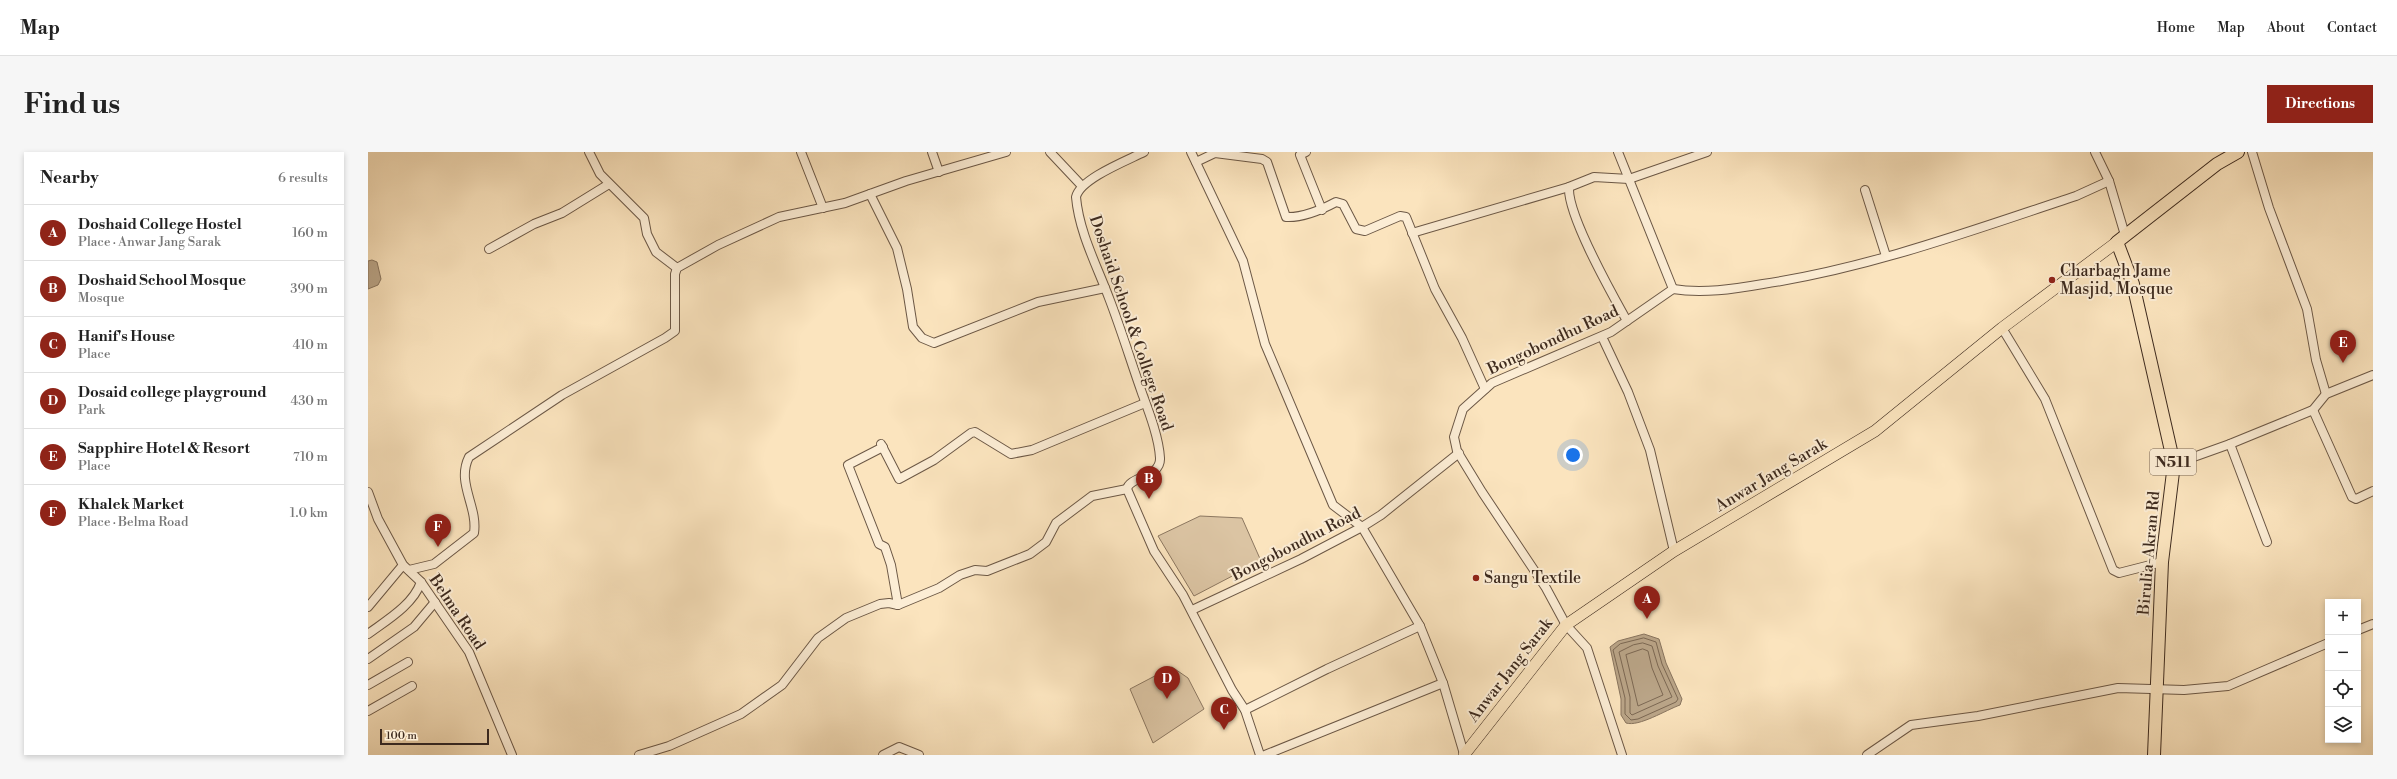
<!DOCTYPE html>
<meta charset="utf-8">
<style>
:root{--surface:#fff;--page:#f6f6f6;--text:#222;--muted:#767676;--line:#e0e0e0;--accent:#8f2418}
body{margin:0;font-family:"Libre Bodoni",serif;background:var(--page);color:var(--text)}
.controls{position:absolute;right:12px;bottom:12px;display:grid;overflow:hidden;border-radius:0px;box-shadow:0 2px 6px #0003}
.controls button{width:36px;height:36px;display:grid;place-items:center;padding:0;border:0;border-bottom:1px solid var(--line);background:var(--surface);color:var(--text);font:20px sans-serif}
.scale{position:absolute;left:12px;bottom:10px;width:109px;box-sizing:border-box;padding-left:4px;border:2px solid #3d2a1e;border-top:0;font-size:11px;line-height:14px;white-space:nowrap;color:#3d2a1e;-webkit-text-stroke:3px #fcedd5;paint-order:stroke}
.you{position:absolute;left:1205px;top:303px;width:14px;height:14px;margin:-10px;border:3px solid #fff;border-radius:50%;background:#1a73e8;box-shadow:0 0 0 6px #1a73e833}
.badge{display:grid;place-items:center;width:26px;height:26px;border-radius:50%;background:var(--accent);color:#fff;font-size:13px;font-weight:700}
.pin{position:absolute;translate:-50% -33px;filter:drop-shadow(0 1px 2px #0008)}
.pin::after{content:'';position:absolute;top:21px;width:14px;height:12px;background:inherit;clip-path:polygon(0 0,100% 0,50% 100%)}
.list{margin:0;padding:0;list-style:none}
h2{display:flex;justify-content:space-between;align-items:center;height:52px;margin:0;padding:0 16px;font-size:17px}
h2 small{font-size:13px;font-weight:400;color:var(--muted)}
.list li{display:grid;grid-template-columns:26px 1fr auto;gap:12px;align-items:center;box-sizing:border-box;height:56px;padding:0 16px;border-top:1px solid var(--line)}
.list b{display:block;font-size:15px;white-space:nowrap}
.list p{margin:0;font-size:13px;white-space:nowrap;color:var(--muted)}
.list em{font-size:13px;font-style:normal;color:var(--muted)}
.icon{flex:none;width:22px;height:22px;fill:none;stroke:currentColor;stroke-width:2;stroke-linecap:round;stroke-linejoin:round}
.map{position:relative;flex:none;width:2005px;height:603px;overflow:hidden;border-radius:0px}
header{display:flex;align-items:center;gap:24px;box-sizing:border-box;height:56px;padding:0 20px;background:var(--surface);border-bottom:1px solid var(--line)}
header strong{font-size:19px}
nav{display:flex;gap:22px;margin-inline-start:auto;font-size:14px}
.intro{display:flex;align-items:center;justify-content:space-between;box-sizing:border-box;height:96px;padding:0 24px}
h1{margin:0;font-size:28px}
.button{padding:10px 18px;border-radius:0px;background:var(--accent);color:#fff;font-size:14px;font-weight:700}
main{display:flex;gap:24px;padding:0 24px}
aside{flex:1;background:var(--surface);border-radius:0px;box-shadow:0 2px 6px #0003}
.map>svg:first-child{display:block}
.green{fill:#dbc4a3;stroke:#8c7760}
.water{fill:#baa588;stroke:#88745e}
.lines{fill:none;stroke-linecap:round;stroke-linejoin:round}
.shore{stroke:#7c6853;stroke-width:1}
.minor-casing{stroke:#6c5846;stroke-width:10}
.major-casing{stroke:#3d2a1e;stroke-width:12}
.highway-casing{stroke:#3d2a1e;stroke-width:14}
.minor{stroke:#fcedd5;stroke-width:8}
.major{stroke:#fbe4be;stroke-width:11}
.highway{stroke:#fbe4be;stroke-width:12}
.poi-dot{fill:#8f2418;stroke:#fcedd5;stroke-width:1.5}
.labels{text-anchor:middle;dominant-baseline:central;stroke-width:4;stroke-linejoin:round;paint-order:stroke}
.shield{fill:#fcedd5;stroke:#766455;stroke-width:1}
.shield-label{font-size:15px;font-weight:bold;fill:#3d2a1e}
.poi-label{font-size:16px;fill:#3d2a1e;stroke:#fcedd5;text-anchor:start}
.street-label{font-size:16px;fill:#3d2a1e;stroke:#fcedd5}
</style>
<header>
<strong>Map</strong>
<nav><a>Home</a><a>Map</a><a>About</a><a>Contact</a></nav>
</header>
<div class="intro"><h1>Find us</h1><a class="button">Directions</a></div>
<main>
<aside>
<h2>Nearby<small>6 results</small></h2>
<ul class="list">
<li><span class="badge">A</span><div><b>Doshaid College Hostel</b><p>Place · Anwar Jang Sarak</p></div><em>160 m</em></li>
<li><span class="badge">B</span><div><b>Doshaid School Mosque</b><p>Mosque</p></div><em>390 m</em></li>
<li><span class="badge">C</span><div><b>Hanif's House</b><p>Place</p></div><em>410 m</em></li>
<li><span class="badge">D</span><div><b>Dosaid college playground</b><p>Park</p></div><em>430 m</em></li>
<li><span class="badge">E</span><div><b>Sapphire Hotel &amp; Resort</b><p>Place</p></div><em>710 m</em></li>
<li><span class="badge">F</span><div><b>Khalek Market</b><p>Place · Belma Road</p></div><em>1.0 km</em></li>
</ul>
</aside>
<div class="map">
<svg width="2005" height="603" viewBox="0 0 2005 603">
<rect width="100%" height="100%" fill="#fbe4be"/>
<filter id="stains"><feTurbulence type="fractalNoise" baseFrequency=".005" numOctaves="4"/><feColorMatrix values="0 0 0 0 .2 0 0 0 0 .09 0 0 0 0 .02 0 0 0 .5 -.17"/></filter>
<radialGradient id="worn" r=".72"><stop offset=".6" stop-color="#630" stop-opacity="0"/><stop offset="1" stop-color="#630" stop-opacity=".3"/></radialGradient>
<g class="green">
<path d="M 832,364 L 874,366 L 893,409 L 826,444 L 790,384 Z"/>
<path d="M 804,515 L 820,526 L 836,557 L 785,591 L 762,537 Z"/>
</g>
<g class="water">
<path d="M 4,108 L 9,110 L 13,127 L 10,133 L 0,137 L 0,109 Z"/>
<path d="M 1276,482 L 1291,487 L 1298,511 L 1314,547 L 1312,553 C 1298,558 1271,575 1258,571 L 1253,563 L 1253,547 L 1242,495 L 1250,489 Z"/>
</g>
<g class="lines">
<g class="shore">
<path d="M 1276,486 L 1288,490 L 1294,512 L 1310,547 L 1308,550 L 1270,567 L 1263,568 L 1257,562 L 1257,546 L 1245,498 L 1252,492 Z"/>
<path d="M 1275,491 L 1284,494 L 1290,514 L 1304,545 L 1264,563 L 1262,561 L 1262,545 L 1251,500 L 1265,493 Z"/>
<path d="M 1275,497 L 1280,499 L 1284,516 L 1295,543 L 1270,554 L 1258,503 Z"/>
</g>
<g class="minor-casing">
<g id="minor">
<path d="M 221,0 L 232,22 L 276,66 L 279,82 L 288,100 L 309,116"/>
<path d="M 433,0 L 455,56"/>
<path d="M 564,0 L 571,20"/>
<path d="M 682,0 L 714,34"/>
<path d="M 823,0 L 875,109 L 897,192 L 965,353 L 994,375 L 1052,474 L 1075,531 L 1096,602"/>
<path d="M 938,0 L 932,3 L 954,58"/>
<path d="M 1250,0 L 1305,137"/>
<path d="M 1727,0 L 1741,29 L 1757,83"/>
<path d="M 1884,0 L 1901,56 L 1939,157 L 1948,208 L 1958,242"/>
<path d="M 828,10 L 847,1 L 894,7 L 899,10 L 918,65 C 935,66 953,58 968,50 L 975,52 L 988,77 L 997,79 L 1032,64 L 1038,65 L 1067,137 L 1094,186 L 1117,237"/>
<path d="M 1497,38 L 1518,104"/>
<path d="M 502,42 L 529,96 L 539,137 L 545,175 L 554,186 L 566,191 L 670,150 L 737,136"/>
<path d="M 1044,81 L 1201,35"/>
<path d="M 121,97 L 166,72 L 194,61 L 241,32"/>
<path d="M 1305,137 C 1334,142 1366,137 1395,132 C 1502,116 1605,78 1708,44 L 1741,29"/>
<path d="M 1259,169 C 1244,142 1199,63 1201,35 L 1226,25 L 1261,27 L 1339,0"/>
<path d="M 1634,176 L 1677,247 L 1745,418 L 1751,421 L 1794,410"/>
<path d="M 1236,189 L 1260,240 L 1282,298 L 1306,399"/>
<path d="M 1945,258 L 1984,345 L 1988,347 L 2005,339"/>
<path d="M 513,292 L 531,327 L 566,308 L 603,281 L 607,280 L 643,302 L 664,298 L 777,251"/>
<path d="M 1862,292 L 1899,390"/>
<path d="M 515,295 L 480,313 L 511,392 L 517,395 L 523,413 L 530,453"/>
<path d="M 1806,312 L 1862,292 L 1945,258 L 1958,242 L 2005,223"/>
<path d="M 759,337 C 761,324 793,326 792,306 C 791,286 781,260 774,241 C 763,210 753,177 741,146 C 729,114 711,80 708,45 C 712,27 758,9 776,0"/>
<path d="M 759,337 L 786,399 L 815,443 L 864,538 L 877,558 L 892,603"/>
<path d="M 0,340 L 10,367 L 35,413 L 53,430 L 101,500 L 144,603"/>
<path d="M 41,418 L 66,412 L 106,381 C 110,354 88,331 101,305 L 194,243 L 297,186 L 307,179 L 307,122 L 309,116 L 350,93 L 411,65 L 477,51 L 538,29 L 638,0"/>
<path d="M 0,455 L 35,413"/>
<path d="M 824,458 L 933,407 L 994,375 L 1013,363 L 1091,301"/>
<path d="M 1990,478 L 2005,472"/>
<path d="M 0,482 C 19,468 45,453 53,430"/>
<path d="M 0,507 L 46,475 L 67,450"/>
<path d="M 0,533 L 40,510"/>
<path d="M 877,558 L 959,517 L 1052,474"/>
<path d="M 0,559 L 44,534"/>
<path d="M 271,603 L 301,594 L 373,562 L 414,533 L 450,486 L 478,466 L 512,452 L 521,451 L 530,453 L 571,436 L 592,423 L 607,418 L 619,419 L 662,402 L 678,390 L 688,371 L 724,344 L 759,337"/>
<path d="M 515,603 L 531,595 L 551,603"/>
<path d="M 897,603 L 1075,531"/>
<path d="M 1254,603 L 1219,496 L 1198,473 L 1178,436 L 1114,340 L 1089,299 L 1086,285 L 1095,257 L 1124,231 L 1243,180 L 1305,137"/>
<path d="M 1499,603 L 1543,573 L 1610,564 L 1750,536 L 1816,538 L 1860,534 L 1960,491"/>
</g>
</g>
<g class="major-casing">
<path id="major" d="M 1096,603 L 1198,473 L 1306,399 L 1507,279 L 1634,176 L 1749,90"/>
</g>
<g class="highway-casing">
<path id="highway" d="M 1786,603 L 1794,410 L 1806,312 L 1765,132 L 1749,90 L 1849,12 L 1870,0"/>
</g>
<use href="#minor" class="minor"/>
<use href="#major" class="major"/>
<use href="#highway" class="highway"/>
</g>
<g class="poi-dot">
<circle cx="1684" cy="128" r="4"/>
<circle cx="1108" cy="426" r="4"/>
</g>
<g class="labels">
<rect class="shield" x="1782" y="297" width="46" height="26" rx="3"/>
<g class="shield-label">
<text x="1805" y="310">N511</text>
</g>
<g class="poi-label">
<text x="1692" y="119">Charbagh Jame<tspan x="1692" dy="18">Masjid, Mosque</tspan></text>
<text x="1116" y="426">Sangu Textile</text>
</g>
<g class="street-label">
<text transform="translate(763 171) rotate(71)">Doshaid School &amp; College Road</text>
<text transform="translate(1185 188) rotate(-25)">Bongobondhu Road</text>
<text transform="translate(1403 323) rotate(-31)">Anwar Jang Sarak</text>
<text transform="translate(928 392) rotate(-27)">Bongobondhu Road</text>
<text transform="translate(1781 401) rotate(-85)">Birulia-Akran Rd</text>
<text transform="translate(89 460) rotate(56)">Belma Road</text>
<text transform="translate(1142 518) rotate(-52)">Anwar Jang Sarak</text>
</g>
</g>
<rect width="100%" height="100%" filter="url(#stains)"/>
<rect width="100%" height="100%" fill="url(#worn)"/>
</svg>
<div class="controls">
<button>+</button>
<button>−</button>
<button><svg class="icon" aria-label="locate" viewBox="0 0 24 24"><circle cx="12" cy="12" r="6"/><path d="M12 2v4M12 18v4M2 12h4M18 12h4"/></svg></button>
<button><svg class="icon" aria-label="layers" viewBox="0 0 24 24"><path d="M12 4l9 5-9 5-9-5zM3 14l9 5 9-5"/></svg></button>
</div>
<div class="scale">100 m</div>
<div class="you"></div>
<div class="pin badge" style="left:1279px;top:467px">A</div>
<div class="pin badge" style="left:781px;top:347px">B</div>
<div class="pin badge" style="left:856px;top:578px">C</div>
<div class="pin badge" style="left:799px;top:547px">D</div>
<div class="pin badge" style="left:1975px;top:211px">E</div>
<div class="pin badge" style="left:70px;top:395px">F</div>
</div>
</main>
